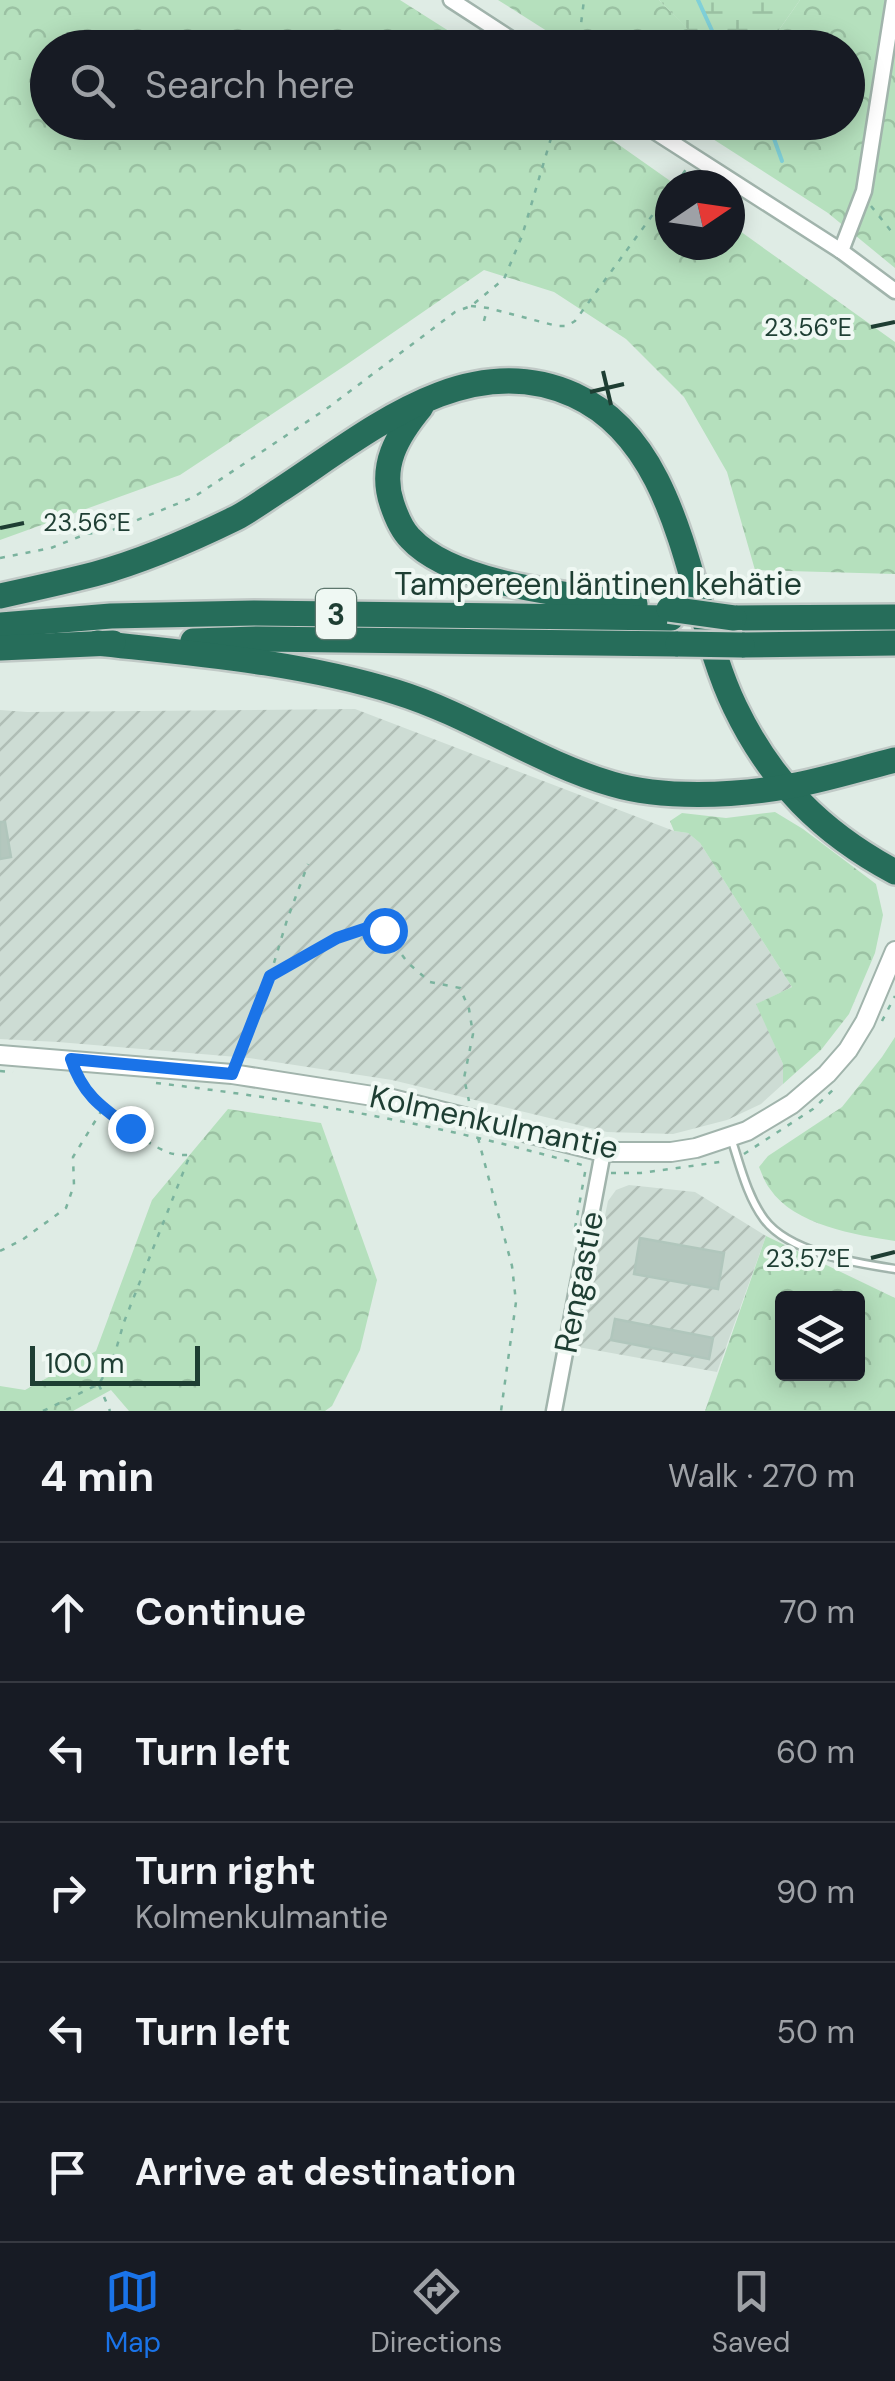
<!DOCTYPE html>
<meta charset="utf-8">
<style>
:root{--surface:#171b24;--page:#242831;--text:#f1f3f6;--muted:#9ea1a6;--line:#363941;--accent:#1a73e8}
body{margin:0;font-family:"DM Sans",sans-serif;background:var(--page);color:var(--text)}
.controls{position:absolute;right:30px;bottom:30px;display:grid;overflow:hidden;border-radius:10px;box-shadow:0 5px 25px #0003}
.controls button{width:90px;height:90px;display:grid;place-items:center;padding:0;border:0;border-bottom:2px solid var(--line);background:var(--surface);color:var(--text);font:50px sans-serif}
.compass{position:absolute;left:655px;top:170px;width:90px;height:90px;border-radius:50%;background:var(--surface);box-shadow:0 5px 25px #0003;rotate:77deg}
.scale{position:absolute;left:30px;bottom:25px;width:170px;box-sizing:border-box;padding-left:10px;border:5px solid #1e3e33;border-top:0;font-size:28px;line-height:35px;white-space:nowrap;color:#1e3e33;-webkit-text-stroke:8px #eff8f3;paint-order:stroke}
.stop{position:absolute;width:30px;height:30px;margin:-22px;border:8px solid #1a73e8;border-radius:50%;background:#fff}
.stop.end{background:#1a73e8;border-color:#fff;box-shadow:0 2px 10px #0008}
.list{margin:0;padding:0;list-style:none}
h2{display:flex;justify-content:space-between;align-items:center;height:130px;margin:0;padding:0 40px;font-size:42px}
h2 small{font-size:32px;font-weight:400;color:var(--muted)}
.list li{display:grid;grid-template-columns:65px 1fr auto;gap:30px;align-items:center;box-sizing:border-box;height:140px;padding:0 40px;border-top:2px solid var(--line)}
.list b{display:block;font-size:38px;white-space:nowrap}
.list p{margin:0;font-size:32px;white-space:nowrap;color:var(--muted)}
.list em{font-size:32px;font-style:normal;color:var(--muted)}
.icon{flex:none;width:55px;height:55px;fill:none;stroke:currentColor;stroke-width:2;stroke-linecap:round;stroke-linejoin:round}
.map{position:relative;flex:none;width:895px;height:1411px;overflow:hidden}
.search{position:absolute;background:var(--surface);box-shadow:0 5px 25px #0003;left:30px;right:30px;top:30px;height:110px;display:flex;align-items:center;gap:25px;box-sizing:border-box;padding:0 35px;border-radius:55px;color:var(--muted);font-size:38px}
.sheet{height:830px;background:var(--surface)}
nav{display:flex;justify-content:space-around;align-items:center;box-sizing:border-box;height:140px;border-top:2px solid var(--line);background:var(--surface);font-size:28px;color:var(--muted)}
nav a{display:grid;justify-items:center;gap:5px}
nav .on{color:var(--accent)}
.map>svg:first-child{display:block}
.industrial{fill:url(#industrial-furrows)}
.forest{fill:url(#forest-crowns);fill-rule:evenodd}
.wetland{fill:url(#wetland-marsh)}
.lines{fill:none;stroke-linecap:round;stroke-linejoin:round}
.stream{stroke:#80d0d8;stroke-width:4}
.building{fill:#b4c7be;stroke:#b0c6bc;stroke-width:2.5}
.service-casing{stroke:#a1b4ac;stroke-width:11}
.minor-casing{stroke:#a1b4ac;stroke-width:19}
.tertiary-casing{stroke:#a1b4ac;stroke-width:22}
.motorway-casing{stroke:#c0c9c6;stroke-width:30}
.path{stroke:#7bb39e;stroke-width:2.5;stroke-dasharray:5 8;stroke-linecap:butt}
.service{stroke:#fff;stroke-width:6}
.minor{stroke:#fff;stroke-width:14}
.tertiary{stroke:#fff;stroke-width:18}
.motorway{stroke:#266d5a;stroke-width:25}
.motorway-bridge-casing{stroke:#c0c9c6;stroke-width:30;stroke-linecap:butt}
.motorway-bridge{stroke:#266d5a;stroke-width:25}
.route{stroke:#1a73e8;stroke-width:12}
.ticks{fill:none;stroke:#1e3e33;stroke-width:4}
.labels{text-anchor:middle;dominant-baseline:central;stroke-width:8;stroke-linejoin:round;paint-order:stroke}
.shield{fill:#eff8f3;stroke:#5d766d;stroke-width:2.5}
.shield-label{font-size:30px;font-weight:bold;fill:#1e3e33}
.street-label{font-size:32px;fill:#1e3e33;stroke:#eff8f3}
.ticks-label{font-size:25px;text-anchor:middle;fill:#1e3e33;stroke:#eff8f3;stroke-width:8;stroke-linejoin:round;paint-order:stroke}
</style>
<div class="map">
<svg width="895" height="1411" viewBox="0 0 895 1411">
<defs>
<pattern id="industrial-furrows" width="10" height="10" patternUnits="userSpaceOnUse" patternTransform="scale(2.5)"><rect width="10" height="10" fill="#cddcd4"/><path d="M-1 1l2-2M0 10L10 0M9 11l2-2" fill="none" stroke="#b0beb6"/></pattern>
<pattern id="forest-crowns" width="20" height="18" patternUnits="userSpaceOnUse" patternTransform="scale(2.5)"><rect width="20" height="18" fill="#b5e0bd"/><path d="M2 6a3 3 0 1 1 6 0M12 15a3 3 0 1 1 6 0" fill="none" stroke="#9bc1a3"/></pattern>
<pattern id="wetland-marsh" width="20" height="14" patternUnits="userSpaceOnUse" patternTransform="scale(2.5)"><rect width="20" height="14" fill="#b5e0bd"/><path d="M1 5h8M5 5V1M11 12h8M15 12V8" fill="none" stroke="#9bc1a3"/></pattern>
</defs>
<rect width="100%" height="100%" fill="#dfece5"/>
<g class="industrial">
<path d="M 355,709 L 674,831 L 688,833 L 700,843 L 792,987 L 757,1004 L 783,1064 L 783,1084 L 761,1104 L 727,1120 L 673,1134 L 607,1132 L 392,1080 L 249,1058 L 58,1042 L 0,1039 L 0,710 L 27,712 Z"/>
<path d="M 629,1185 L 695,1192 L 766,1236 L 717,1372 L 578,1347 L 608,1201 L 616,1190 Z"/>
</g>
<g class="forest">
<path d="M 0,0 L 400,0 L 474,47 L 48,48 L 48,122 L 588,123 L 676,185 L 670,185 L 670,245 L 730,245 L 730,224 L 895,342 L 895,574 L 755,570 L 727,472 L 684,397 L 626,339 L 554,292 L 484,270 L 346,365 L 180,475 L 0,540 Z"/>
<path d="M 498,0 L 659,0 L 706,47 L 572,47 Z"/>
<path d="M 800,0 L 895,0 L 895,268 L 828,213 L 688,123 L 848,122 L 848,48 L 767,47 Z"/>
<path d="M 775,812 L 803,829 L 876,884 L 883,915 L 875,953 L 849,1014 L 821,1050 L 783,1084 L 783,1064 L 756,1004 L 792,987 L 700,843 L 688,833 L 674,831 L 670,821 L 682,813 L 726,818 Z"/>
<path d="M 895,1037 L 895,1241 C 856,1235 794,1225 770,1189 C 765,1183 762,1174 759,1167 L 768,1156 L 842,1107 L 882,1057 Z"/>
<path d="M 228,1109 L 321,1123 L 377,1280 L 360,1350 L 332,1406 L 325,1411 L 129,1411 L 111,1390 L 73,1411 L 0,1411 L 0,1386 L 25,1390 L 96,1351 L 152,1200 Z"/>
<path d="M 766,1236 L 895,1298 L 895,1411 L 705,1411 ZM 782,1298 L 858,1298 L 858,1374 L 782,1374 Z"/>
</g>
<path class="wetland" d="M 659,0 L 800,0 L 767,47 L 706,48 Z"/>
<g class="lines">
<g class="stream">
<path d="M 698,0 L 720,48"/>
<path d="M 768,122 L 782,161"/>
</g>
</g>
<g class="building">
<path d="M 0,822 L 5,822 L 11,857 L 0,859 Z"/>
<path d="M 640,1238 L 724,1253 L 718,1289 L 634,1274 Z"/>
<path d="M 615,1319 L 713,1338 L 709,1359 L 611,1340 Z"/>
</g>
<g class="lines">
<g class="service-casing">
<path id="service" d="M 731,1138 C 740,1165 747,1196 764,1219 C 789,1253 856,1263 895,1269"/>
</g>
<g class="minor-casing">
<g id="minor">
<path d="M 451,0 L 525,48"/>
<path d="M 640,122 L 841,251 L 895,291"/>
<path d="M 841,251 L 864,191 L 894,0"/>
<path d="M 554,1411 L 603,1152"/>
</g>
</g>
<g class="tertiary-casing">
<path id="tertiary" d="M 0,1055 L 232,1074 L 392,1099 L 603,1152 L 671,1152 L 696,1148 L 747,1131 L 792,1104 L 827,1074 L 848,1050 L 865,1022 L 895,951"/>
</g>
<g class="motorway-casing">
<g id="motorway">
<path d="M 421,407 C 397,436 379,466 392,504 C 396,516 401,529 410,538 C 454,586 573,595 635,604"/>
<path d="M 0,596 C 32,589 64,582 95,574 C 143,561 191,540 236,518 C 251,510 266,499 280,490 C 366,434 466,346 574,395 C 686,446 687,608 735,707 C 771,782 822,833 895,872"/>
<path d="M 734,618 L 895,617"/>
<path d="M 0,625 L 111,616 L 254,613 L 671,618"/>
<path d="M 193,641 L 257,639 L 678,644"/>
<path d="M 97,643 C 198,654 299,662 396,692 C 471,715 536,762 612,784 C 662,799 733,796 785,787 C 822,781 859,769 895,760"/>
<path d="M 742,645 L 895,643"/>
<path d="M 0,648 L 113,643"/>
</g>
</g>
<g class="path">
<path d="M 578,48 L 584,0"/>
<path d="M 675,185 L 687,168"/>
<path d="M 871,206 L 895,236"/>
<path d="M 471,306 L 488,308 L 557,326 L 567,326 L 575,321 L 670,191"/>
<path d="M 484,321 L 487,309"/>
<path d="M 0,558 L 51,548 L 86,534 L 110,531 L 194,497 L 329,407 L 455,312 L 471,306 L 504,279 L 522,236 L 554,128 L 558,122"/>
<path d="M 270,976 L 337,938 L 367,928 L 384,931 L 408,963 L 430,982 L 460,988 L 469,1009 L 473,1034 L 464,1078 L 469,1101"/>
<path d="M 882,1021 L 895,996"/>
<path d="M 237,1060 L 270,976 L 287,920 L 308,864"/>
<path d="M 0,1071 L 13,1072"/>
<path d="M 156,1083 C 302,1100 448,1126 589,1167"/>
<path d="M 478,1138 L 512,1266 L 516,1302 L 501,1411"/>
<path d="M 744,1154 L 813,1109 L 838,1085"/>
<path d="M 611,1173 L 641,1173 L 727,1161"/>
<path d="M 575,1228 L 586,1167"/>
<path d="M 0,1251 L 22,1240 L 66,1208 L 74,1185 L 73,1157 L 102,1110"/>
<path d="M 99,1385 L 110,1411"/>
<path d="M 43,1411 L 99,1384 L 113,1360 L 124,1322 L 190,1155 C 182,1155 174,1155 167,1152 C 142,1142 86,1099 76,1075"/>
</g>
<use href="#service" class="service"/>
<use href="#minor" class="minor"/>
<use href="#tertiary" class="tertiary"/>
<use href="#motorway" class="motorway"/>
<g class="motorway-bridge-casing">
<g id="motorway-bridge">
<path d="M 669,609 L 734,618"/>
<path d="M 678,644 L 742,645"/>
</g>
</g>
<use href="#motorway-bridge" class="motorway-bridge"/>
</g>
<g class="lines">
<path class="route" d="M 130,1128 C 101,1107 82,1094 71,1059 L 232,1074 L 270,976 L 337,938 L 367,928 L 384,930"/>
</g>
<path class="ticks" d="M 871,327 L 895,322M 603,371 L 611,405M 590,392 L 624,384M 0,528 L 24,523M 871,1258 L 895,1252"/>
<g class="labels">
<rect class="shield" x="316" y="589" width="40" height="50" rx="8"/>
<g class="shield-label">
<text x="336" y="614">3</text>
</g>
<g class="street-label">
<text x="598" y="584">Tampereen läntinen kehätie</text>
<text transform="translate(494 1122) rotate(12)">Kolmenkulmantie</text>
<text transform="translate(579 1282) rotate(-79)">Rengastie</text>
</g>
</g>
<g class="ticks-label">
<text x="808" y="336">23.56°E</text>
<text x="87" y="531">23.56°E</text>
<text x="808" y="1267">23.57°E</text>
</g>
</svg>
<div class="controls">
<button><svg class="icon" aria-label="layers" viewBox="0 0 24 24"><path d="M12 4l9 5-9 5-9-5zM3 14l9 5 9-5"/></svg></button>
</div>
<svg class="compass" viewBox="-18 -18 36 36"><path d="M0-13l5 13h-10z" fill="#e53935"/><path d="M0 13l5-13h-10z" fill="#9ea1a6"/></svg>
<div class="scale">100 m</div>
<div class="stop" style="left:384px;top:930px"></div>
<div class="stop end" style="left:130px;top:1128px"></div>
<div class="search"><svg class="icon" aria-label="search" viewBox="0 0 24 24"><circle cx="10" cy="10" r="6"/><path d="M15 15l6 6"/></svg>Search here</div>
</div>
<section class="sheet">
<h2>4 min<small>Walk · 270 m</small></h2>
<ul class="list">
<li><svg class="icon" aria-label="ahead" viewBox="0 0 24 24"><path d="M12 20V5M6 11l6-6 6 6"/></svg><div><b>Continue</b></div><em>70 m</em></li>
<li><svg class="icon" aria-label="left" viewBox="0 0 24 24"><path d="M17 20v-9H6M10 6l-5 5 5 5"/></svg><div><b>Turn left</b></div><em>60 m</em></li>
<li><svg class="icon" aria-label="right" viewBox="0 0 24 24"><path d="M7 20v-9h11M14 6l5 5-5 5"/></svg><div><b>Turn right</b><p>Kolmenkulmantie</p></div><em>90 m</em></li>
<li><svg class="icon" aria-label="left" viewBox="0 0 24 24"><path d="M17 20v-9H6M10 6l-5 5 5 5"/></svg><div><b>Turn left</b></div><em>50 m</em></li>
<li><svg class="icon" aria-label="arrive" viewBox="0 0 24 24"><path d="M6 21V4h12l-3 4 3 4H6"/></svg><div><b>Arrive at destination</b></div></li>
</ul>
</section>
<nav>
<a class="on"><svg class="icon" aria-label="map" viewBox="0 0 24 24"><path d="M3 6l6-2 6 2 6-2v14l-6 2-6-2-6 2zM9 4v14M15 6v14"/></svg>Map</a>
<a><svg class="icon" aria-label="directions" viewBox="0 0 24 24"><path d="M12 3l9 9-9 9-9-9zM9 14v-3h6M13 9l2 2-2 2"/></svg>Directions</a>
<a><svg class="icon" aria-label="saved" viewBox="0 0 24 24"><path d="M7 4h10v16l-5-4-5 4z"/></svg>Saved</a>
</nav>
